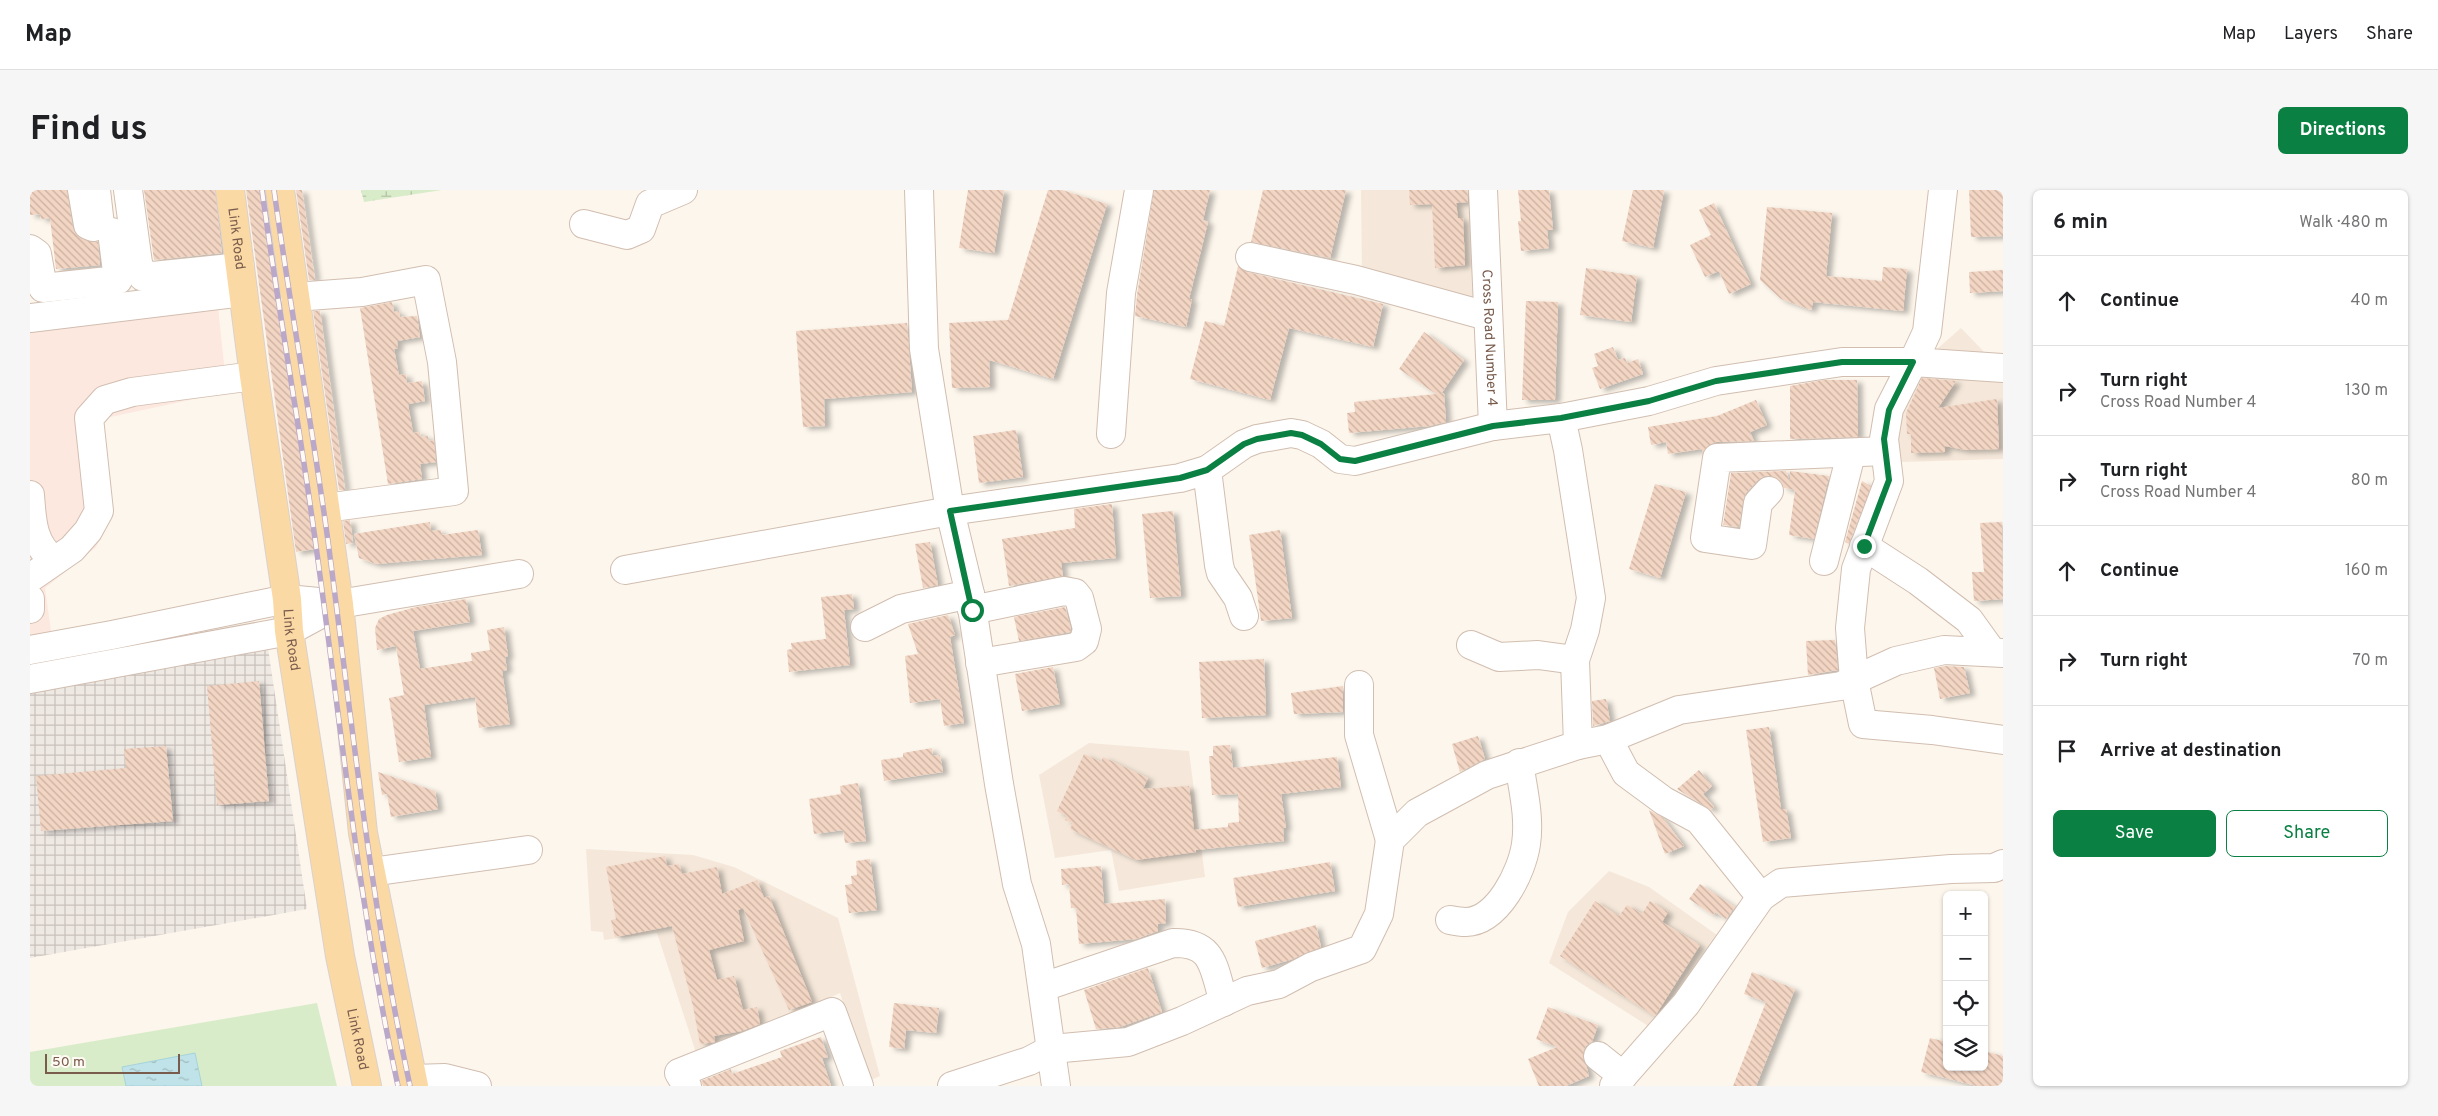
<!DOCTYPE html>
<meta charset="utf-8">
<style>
:root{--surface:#fff;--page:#f6f6f6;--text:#202124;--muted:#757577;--line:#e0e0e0;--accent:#0b8043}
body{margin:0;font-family:Overpass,sans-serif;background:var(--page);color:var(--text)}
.controls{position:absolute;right:15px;bottom:15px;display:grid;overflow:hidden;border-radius:8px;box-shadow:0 1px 4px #0004}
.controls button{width:45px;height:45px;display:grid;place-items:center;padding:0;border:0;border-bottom:1px solid var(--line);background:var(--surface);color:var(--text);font:25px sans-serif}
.scale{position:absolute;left:15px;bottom:12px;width:135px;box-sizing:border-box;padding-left:5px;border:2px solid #7a5c4d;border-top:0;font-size:14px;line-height:18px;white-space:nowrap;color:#7a5c4d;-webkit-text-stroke:4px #fffaf3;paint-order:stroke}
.stop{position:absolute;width:15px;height:15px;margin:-11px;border:4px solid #0b8043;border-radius:50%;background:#fff}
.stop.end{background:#0b8043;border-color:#fff;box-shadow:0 1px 5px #0008}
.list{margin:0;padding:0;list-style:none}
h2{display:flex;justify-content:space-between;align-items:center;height:65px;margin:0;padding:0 20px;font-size:21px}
h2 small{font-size:16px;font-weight:400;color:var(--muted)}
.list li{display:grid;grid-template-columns:32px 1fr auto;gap:15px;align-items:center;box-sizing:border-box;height:90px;padding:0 20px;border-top:1px solid var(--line)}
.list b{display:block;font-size:19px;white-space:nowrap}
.list p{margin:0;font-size:16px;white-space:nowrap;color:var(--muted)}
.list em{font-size:16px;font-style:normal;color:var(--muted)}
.actions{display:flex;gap:10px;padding:15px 20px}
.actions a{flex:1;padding:11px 0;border:1px solid var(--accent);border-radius:8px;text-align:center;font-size:18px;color:var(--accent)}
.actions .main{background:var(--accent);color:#fff}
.icon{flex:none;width:28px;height:28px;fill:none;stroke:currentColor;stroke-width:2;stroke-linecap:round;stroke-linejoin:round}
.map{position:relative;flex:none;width:1973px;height:896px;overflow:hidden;border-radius:8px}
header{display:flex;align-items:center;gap:30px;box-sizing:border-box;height:70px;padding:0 25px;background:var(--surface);border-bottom:1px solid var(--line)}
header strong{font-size:24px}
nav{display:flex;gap:28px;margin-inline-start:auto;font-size:18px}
.intro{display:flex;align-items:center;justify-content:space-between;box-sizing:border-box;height:120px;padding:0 30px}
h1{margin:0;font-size:35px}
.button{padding:12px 22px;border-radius:8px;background:var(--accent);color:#fff;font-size:18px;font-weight:700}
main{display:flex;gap:30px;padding:0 30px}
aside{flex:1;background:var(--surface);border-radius:8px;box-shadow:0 1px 4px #0004}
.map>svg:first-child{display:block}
.residential{fill:#f5e8da}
.commercial{fill:#fde8e0}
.industrial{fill:url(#industrial-grid)}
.wetland{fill:url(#wetland-marsh)}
.garden{fill:#d8ecc9}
.water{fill:url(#water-ripples);stroke:#a5d3da}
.building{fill:url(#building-back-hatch);filter:url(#shadow)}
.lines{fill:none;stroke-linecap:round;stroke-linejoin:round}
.minor-casing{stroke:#d1beb0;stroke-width:30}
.major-casing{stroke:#dad1cd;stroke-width:30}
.minor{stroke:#fff;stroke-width:28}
.major{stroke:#fbd9a5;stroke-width:28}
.rail-casing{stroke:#b9a8c9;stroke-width:5.5}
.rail{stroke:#fffaf3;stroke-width:4;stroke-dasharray:11;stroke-linecap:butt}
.route{stroke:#0b8043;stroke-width:6}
.labels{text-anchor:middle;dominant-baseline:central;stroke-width:5;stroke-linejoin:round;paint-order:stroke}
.street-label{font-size:14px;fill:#7a5c4d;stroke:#fffaf3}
</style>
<header>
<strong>Map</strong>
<nav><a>Map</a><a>Layers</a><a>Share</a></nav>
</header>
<div class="intro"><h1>Find us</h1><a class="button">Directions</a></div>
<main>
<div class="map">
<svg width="1973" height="896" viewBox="0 0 1973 896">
<defs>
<pattern id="industrial-grid" width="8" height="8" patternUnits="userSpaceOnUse" patternTransform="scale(1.25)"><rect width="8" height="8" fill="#efe9e4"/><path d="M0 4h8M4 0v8" fill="none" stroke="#c7c0bb"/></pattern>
<pattern id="wetland-marsh" width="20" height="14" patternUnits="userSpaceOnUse" patternTransform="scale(1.25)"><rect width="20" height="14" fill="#d8ecc9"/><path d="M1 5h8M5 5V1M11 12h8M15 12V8" fill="none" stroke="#b4c2a5"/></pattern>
<pattern id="water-ripples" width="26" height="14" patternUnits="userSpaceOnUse" patternTransform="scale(1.25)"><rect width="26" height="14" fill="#bfe3e8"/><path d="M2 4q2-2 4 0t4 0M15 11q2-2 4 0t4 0" fill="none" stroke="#a0bbbe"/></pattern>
<pattern id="building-back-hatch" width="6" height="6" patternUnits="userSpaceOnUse" patternTransform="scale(1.25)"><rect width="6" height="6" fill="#f3d5c3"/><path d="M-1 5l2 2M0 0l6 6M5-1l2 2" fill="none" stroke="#cab0a1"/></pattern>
<filter id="shadow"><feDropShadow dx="5.5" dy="3" stdDeviation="2.5" flood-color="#0004"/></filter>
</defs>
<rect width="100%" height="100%" fill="#fdf6ec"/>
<g class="residential">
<path d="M 1331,0 L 1457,0 L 1467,113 L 1332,84 Z"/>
<path d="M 1931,138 L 1958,166 L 1973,165 L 1973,269 L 1872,272 L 1859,255 L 1881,182 Z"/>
<path d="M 1059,553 L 1159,561 L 1175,687 L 1089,701 L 1081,660 L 1025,668 L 1009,585 Z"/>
<path d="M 556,659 L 663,665 L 704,677 L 808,728 L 850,886 L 839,891 L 810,803 L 668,869 L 627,743 L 574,750 L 573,742 L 561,741 Z"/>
<path d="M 1579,681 L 1619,697 L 1687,745 L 1623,839 L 1519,773 L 1538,722 Z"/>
</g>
<path class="commercial" d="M 186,98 L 197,202 L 71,229 L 83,323 L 66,357 L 15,398 L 22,448 L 0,450 L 0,117 Z"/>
<path class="industrial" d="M 238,458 L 277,719 L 0,768 L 0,500 Z"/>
<path class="wetland" d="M 331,0 L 412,0 L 334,12 Z"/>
<path class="garden" d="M 287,813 L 307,896 L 0,896 L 0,862 Z"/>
<path class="water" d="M 165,863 L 172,896 L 96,896 L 92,877 Z"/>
<g class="building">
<path d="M 0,0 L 37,0 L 43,38 L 46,44 L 52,49 L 68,52 L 70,75 L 26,79 L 20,28 L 11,29 L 10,24 L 0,25 Z"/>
<path d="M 114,0 L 185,0 L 192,63 L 124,70 Z"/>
<path d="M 216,0 L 235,0 L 285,359 L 266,362 Z"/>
<path d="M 266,0 L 272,0 L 285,90 L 279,90 Z"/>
<path d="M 938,0 L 974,0 L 964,63 L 929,58 Z"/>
<path d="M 1018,0 L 1032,0 L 1077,14 L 1023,189 L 959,170 L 960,197 L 922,198 L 919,133 L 978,130 Z"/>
<path d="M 1124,0 L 1180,0 L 1173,30 L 1178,32 L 1159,109 L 1162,109 L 1156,137 L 1105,126 L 1107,105 Z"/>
<path d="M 1233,0 L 1316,0 L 1300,68 L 1221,52 Z"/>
<path d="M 1379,0 L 1437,0 L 1438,12 L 1426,13 L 1428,28 L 1433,28 L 1435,75 L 1405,78 L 1402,14 L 1380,15 Z"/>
<path d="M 1488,0 L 1519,0 L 1523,40 L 1517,40 L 1519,58 L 1491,61 L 1488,31 L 1491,31 Z"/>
<path d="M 1603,0 L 1634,0 L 1623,58 L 1592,51 Z"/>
<path d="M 1939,0 L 1973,0 L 1973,46 L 1941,47 Z"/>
<path d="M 1684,13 L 1721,94 L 1699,104 L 1689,81 L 1675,87 L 1660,55 L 1681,45 L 1669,20 Z"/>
<path d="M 1737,17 L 1802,23 L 1796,86 L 1852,91 L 1853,77 L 1877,79 L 1873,121 L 1783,112 L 1781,120 L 1751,109 L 1730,90 Z"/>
<path d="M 1208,76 L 1217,82 L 1353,114 L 1343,157 L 1259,138 L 1240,210 L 1160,189 L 1175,131 L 1194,136 Z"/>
<path d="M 1556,78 L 1607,86 L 1601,132 L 1550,125 Z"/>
<path d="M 1973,80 L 1973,101 L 1940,103 L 1939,82 Z"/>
<path d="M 1496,111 L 1528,112 L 1525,210 L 1492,210 Z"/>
<path d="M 362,112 L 364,122 L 369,121 L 370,127 L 387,126 L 390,147 L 367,151 L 368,158 L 364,159 L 369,185 L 376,184 L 377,193 L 392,191 L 395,211 L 378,214 L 383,243 L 390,242 L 391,247 L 398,246 L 399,251 L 404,250 L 406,272 L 390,274 L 392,289 L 358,294 L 330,118 Z"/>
<path d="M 283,121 L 290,121 L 315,300 L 309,300 Z"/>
<path d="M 877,133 L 882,202 L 794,209 L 795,236 L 773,237 L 766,141 Z"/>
<path d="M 1394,142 L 1434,170 L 1411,204 L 1414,203 L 1416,232 L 1399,236 L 1319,243 L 1317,223 L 1325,222 L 1324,212 L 1406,204 L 1369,179 Z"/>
<path d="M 1583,157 L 1588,170 L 1595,168 L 1597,173 L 1608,169 L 1613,184 L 1570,199 L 1562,178 L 1568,176 L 1564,164 Z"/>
<path d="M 1892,188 L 1926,191 L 1908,218 L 1967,209 L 1969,259 L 1935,260 L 1915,256 L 1915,262 L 1881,263 L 1881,244 L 1877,244 L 1876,223 Z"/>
<path d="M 1794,190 L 1827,190 L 1828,247 L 1760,249 L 1760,196 Z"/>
<path d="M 1726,210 L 1737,235 L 1720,242 L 1724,251 L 1686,252 L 1679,255 L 1673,263 L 1672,259 L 1638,264 L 1636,252 L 1621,255 L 1618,237 L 1687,226 Z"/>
<path d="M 986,240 L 993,287 L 949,293 L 943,246 Z"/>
<path d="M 1756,281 L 1760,292 L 1760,281 L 1799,286 L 1784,349 L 1759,345 L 1765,300 L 1754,298 L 1750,290 L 1742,286 L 1734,286 L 1728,290 L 1716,303 L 1713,311 L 1709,337 L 1693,335 L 1701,283 Z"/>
<path d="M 1832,291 L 1841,296 L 1819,354 L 1815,352 Z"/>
<path d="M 1625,294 L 1656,302 L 1630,388 L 1599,379 Z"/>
<path d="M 1082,314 L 1086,368 L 1031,373 L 1033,386 L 979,396 L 972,349 L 1045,338 L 1044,319 Z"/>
<path d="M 1143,321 L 1151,406 L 1120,408 L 1112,324 Z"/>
<path d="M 320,330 L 323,353 L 316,354 L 313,331 Z"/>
<path d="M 400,332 L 401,341 L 411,340 L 412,345 L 448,340 L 452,365 L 346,374 L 329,368 L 324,344 Z"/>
<path d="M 1972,332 L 1973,409 L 1944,411 L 1942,382 L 1954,382 L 1950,333 Z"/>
<path d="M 1250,340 L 1262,428 L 1231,431 L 1219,345 Z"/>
<path d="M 900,352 L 908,395 L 893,398 L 885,354 Z"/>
<path d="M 822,404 L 824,419 L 814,420 L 820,475 L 759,482 L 757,460 L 762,459 L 761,453 L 796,449 L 791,407 Z"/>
<path d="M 436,409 L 440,432 L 383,441 L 390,479 L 442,471 L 441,463 L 460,460 L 457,440 L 474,437 L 478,466 L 475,467 L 477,480 L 472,481 L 480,534 L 449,538 L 445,507 L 394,515 L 401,567 L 369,572 L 359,508 L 374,505 L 366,456 L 347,460 L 345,438 L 349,429 L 357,425 L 386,417 Z"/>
<path d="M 1035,417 L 1041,439 L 1040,442 L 989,451 L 984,427 Z"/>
<path d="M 918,425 L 925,445 L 920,447 L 934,533 L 914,536 L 910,509 L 880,513 L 875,466 L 888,464 L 878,434 Z"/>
<path d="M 1805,450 L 1808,480 L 1778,485 L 1776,451 Z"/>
<path d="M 1234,469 L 1236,525 L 1172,528 L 1169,472 Z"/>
<path d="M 1915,476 L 1934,477 L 1940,503 L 1910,509 L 1904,478 Z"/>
<path d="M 1023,477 L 1030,514 L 992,521 L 985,484 Z"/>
<path d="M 229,491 L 239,611 L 187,615 L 177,496 Z"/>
<path d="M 1313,496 L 1313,522 L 1264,524 L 1261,503 Z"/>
<path d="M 1576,509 L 1580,531 L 1563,536 L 1562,511 Z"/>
<path d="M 1739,537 L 1751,619 L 1756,619 L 1761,648 L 1733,652 L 1716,540 Z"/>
<path d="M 1448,546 L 1455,569 L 1430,582 L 1422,554 Z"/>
<path d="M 1200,555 L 1203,578 L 1307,567 L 1311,597 L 1251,604 L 1256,638 L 1253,638 L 1254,651 L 1166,660 L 1166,662 L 1106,670 L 1040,639 L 1043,633 L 1035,630 L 1037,626 L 1027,621 L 1054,564 L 1071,572 L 1073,567 L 1118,588 L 1113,599 L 1159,596 L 1164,640 L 1198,637 L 1198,633 L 1209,632 L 1208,604 L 1182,605 L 1179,566 L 1183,566 L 1183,556 Z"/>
<path d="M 136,556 L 143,631 L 11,641 L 6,586 L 96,578 L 94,559 Z"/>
<path d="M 902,558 L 903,566 L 910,565 L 913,582 L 854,591 L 851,570 L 873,567 L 873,563 Z"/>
<path d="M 1669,580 L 1682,596 L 1673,604 L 1684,617 L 1681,620 L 1647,599 Z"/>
<path d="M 348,582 L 405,601 L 408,619 L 361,627 L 357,604 L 352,605 Z"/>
<path d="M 828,593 L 836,651 L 815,653 L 813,640 L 784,644 L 779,609 L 811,604 L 810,596 Z"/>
<path d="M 1619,620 L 1633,628 L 1654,656 L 1635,664 Z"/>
<path d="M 635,666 L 637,676 L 649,674 L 652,684 L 687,677 L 692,704 L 727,690 L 734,708 L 739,706 L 782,812 L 759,820 L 713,718 L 708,720 L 714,751 L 679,760 L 687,790 L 704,786 L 713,820 L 727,817 L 730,834 L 712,841 L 684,846 L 685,852 L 670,854 L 663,816 L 642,736 L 585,747 L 581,730 L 586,729 L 576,677 Z"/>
<path d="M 840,669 L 847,720 L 819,723 L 815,695 L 822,694 L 821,686 L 827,685 L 826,671 Z"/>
<path d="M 1300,672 L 1305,701 L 1208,717 L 1203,688 Z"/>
<path d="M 1071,676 L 1074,714 L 1135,709 L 1136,733 L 1128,734 L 1128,741 L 1106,749 L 1049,754 L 1046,718 L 1041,718 L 1039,694 L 1032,695 L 1031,679 Z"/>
<path d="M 1670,694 L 1705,717 L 1696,729 L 1685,722 L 1683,725 L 1659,709 Z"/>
<path d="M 1565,711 L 1589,726 L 1597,715 L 1612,724 L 1620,711 L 1638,722 L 1632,732 L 1670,755 L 1625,826 L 1530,766 Z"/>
<path d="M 1286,735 L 1291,757 L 1260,770 L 1232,778 L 1225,751 Z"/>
<path d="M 1118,778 L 1132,822 L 1090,837 L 1066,839 L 1054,800 Z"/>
<path d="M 1722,782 L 1765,799 L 1726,896 L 1703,896 L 1736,812 L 1714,804 Z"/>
<path d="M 864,813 L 909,818 L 906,843 L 876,840 L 874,859 L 859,857 Z"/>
<path d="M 1518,817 L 1568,835 L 1562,852 L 1556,856 L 1553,863 L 1559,886 L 1536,896 L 1509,896 L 1498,869 L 1527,857 L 1506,849 Z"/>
<path d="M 791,847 L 798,867 L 792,868 L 801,896 L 673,896 L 671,891 L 701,879 L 702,884 L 752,867 L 750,861 Z"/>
<path d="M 1900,848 L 1917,852 L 1917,877 L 1954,877 L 1954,861 L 1973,866 L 1973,896 L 1947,896 L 1891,882 Z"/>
</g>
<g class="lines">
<g class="minor-casing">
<g id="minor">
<path d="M 52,0 L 58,35 L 63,37 L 70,35 L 66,0"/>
<path d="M 98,0 L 108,73 L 113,87 L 210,77"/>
<path d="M 889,0 L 894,159 L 920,321 L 940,404 L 969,594 L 987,694 L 1006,754 L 1026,896"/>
<path id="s1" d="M 1453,0 L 1463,236"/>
<path d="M 554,34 L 597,45 L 611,39 L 620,14 L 653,0"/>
<path d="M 0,59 L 7,64 L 13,98 L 88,90 L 82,42"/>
<path d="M 1220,67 L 1326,90 L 1457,126"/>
<path d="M 265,107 L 332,102 L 396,90 L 412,172 L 424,301 L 295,318"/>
<path d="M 0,128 L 213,102"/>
<path d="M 1973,178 L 1883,172 L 1859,219 L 1854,249 L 1859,291 L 1826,379 L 1820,438 L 1824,490 L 1833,534 L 1902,540 L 1973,550"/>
<path d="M 1531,228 L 1538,260 L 1561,408 L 1555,440 L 1545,470 L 1548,555"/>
<path d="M 1081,244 L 1091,103 L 1109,0"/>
<path d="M 1177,280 L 1189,375 L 1191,383 L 1208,408 L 1214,426"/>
<path d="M 1739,301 L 1728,313 L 1722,355 L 1675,348 L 1687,268 L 1855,261"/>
<path d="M 0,305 C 2,330 2,354 24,370"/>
<path d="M 1834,356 L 1888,391 L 1939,430 L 1962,462"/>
<path d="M 1794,371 L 1821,264"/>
<path d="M 595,380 L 920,321 L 1150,288 L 1177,280 L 1214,254 L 1227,249 L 1261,243 L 1272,245 L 1291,254 L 1310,269 L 1325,271 L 1463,236 L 1531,228 L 1619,211 L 1686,191 L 1812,172 L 1883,172 L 1897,142 L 1913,0"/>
<path d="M 0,388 L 42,359 L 58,341 L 69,321 L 59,228 L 75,210 L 102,202 L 224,186"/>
<path d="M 0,409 L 0,419"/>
<path d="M 942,420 L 1034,401 L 1045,403 L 1049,408 L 1057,439 L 1054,451 L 1046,457 L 950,473"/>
<path d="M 835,437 L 871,419 L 940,404"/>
<path d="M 1441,455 L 1469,467 L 1508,465 L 1545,470"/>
<path d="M 0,460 L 82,445 L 257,409 L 309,414 L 489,384"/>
<path d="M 0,489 L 259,441 L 309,414"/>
<path d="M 1329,495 L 1329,545 L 1360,650"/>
<path d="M 1578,549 L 1596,583 L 1634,611 L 1669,630 L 1731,707"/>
<path d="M 341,682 L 498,660"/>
<path d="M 1420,730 C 1425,731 1431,732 1436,732 C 1468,731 1492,682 1496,654 C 1500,627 1493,600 1489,573"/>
<path d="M 1013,797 L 1143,753 C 1185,752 1183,778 1194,812"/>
<path d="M 1568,866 L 1593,886"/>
<path d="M 383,889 L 415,888 L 447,896"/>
<path d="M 657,896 L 649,883 L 802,822 L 829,896"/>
<path d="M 922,896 L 999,871 L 1022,859 L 1098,852 L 1152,831 L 1217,801 L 1249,794 L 1281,777 L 1332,759 L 1349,724 L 1360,650 L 1387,623 L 1457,585 L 1548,555 L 1578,549 L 1649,520 L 1811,496 L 1866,471 L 1914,460 L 1973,463"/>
<path d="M 1584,896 L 1656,814 L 1731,707 L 1751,693 L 1921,679 L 1964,678 L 1973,674"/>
</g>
</g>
<g class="major-casing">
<g id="major">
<path id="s2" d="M 200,0 L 224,186 L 257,409 L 259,441 L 310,766 L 337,896"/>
<path d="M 250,0 L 309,414 L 333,643 L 384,896"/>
</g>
</g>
<use href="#minor" class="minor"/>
<use href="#major" class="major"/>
<g class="rail-casing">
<g id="rail">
<path d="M 232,0 C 248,119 270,237 286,356 C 311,536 329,718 368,896"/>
<path d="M 244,0 C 260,117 282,234 298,351 C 322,533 341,716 380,896"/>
</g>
</g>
<use href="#rail" class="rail"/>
</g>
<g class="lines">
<path class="route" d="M 942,420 L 920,321 L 1150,288 L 1177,280 L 1214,254 L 1227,249 L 1261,243 L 1272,245 L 1291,254 L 1310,269 L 1325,271 L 1463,236 L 1531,228 L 1619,211 L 1686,191 L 1812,172 L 1883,172 L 1859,220 L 1854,249 L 1859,290 L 1834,356"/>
</g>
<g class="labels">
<g class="street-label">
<text stroke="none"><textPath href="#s2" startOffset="49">Link Road</textPath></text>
<text stroke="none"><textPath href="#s1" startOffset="148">Cross Road Number 4</textPath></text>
<text stroke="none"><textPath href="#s2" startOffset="454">Link Road</textPath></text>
<text stroke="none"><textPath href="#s2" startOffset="859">Link Road</textPath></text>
</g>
</g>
</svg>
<div class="controls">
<button>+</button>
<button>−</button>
<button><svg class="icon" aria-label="locate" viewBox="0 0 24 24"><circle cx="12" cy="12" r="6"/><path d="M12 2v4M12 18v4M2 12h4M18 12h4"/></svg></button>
<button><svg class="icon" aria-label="layers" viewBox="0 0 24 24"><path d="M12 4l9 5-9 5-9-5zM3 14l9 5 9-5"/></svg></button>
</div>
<div class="scale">50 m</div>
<div class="stop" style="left:942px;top:420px"></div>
<div class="stop end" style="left:1834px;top:356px"></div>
</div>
<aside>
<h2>6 min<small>Walk · 480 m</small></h2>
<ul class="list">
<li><svg class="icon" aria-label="ahead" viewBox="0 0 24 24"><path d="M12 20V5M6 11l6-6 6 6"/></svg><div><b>Continue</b></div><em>40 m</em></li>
<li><svg class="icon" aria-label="right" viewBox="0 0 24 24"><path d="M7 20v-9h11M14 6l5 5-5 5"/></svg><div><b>Turn right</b><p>Cross Road Number 4</p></div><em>130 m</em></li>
<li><svg class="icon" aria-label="right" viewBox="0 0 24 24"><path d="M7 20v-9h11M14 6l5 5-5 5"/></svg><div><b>Turn right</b><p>Cross Road Number 4</p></div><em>80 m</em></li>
<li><svg class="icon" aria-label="ahead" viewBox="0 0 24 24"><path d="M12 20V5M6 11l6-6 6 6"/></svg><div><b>Continue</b></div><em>160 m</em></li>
<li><svg class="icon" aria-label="right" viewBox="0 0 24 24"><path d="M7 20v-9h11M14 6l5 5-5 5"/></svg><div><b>Turn right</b></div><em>70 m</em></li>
<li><svg class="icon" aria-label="arrive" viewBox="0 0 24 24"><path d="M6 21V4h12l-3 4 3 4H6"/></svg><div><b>Arrive at destination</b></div></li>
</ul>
<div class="actions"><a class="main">Save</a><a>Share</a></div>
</aside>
</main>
